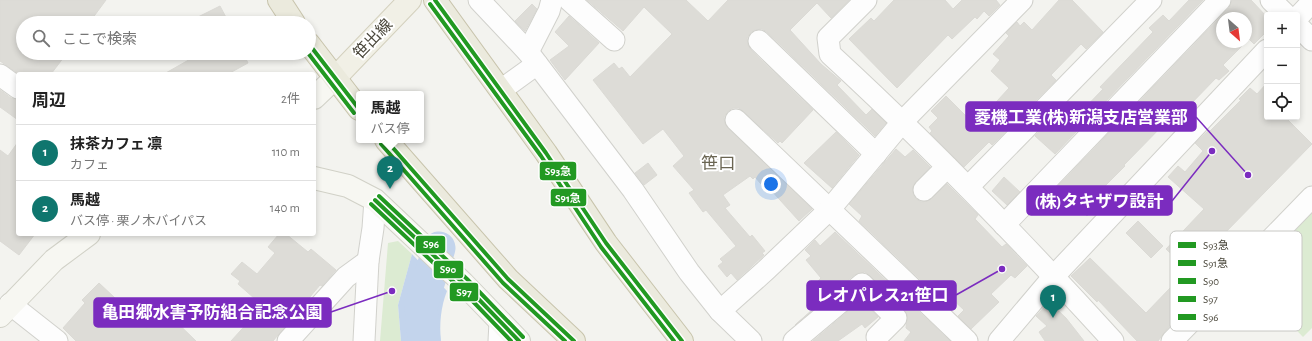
<!DOCTYPE html>
<html lang="ja">
<meta charset="utf-8">
<style>
:root{--surface:#fff;--page:#f2f2f2;--text:#222;--muted:#767676;--line:#e0e0e0;--accent:#0f766e}
body{margin:0;font-family:"Alegreya Sans","Noto Sans JP",sans-serif;background:var(--page);color:var(--text)}
.controls{position:absolute;right:12px;top:12px;display:grid;overflow:hidden;border-radius:4px;box-shadow:0 2px 6px #0003}
.controls button{width:36px;height:36px;display:grid;place-items:center;padding:0;border:0;border-bottom:1px solid var(--line);background:var(--surface);color:var(--text);font:20px sans-serif}
.compass{position:absolute;left:1216px;top:12px;width:36px;height:36px;border-radius:50%;background:var(--surface);box-shadow:0 2px 6px #0003;rotate:152deg}
.you{position:absolute;left:771px;top:184px;width:14px;height:14px;margin:-10px;border:3px solid #fff;border-radius:50%;background:#1a73e8;box-shadow:0 0 0 6px #1a73e833}
.badge{display:grid;place-items:center;width:26px;height:26px;border-radius:50%;background:var(--accent);color:#fff;font-size:13px;font-weight:700}
.pin{position:absolute;translate:-50% -33px;filter:drop-shadow(0 1px 2px #0008)}
.pin::after{content:'';position:absolute;top:21px;width:14px;height:12px;background:inherit;clip-path:polygon(0 0,100% 0,50% 100%)}
.popup{position:absolute;left:356px;top:91px;width:68px;height:52px;box-sizing:border-box;display:grid;place-content:center;border-radius:4px;background:var(--surface);filter:drop-shadow(0 1px 3px #0005);font-size:13px;white-space:nowrap;color:var(--muted)}
.popup b{font-size:15px;color:var(--text)}
.popup::after{content:'';position:absolute;left:50%;top:100%;margin-left:-8px;border:8px solid transparent;border-top-color:var(--surface)}
.list{margin:0;padding:0;list-style:none}
h2{display:flex;justify-content:space-between;align-items:center;height:52px;margin:0;padding:0 16px;font-size:17px}
h2 small{font-size:13px;font-weight:400;color:var(--muted)}
.list li{display:grid;grid-template-columns:26px 1fr auto;gap:12px;align-items:center;box-sizing:border-box;height:56px;padding:0 16px;border-top:1px solid var(--line)}
.list b{display:block;font-size:15px;white-space:nowrap}
.list p{margin:0;font-size:13px;white-space:nowrap;color:var(--muted)}
.list em{font-size:13px;font-style:normal;color:var(--muted)}
.icon{flex:none;width:22px;height:22px;fill:none;stroke:currentColor;stroke-width:2;stroke-linecap:round;stroke-linejoin:round}
.map{position:relative;flex:none;width:1312px;height:341px;overflow:hidden}
.search{position:absolute;background:var(--surface);box-shadow:0 2px 6px #0003;left:16px;top:16px;width:300px;height:44px;display:flex;align-items:center;gap:10px;box-sizing:border-box;padding:0 14px;border-radius:22px;color:var(--muted);font-size:15px}
.panel{position:absolute;background:var(--surface);box-shadow:0 2px 6px #0003;left:16px;top:72px;width:300px;height:164px;border-radius:4px}
.map>svg:first-child{display:block}
.green{fill:#dcebd2}
.water{fill:#c3d4ec}
.lines{fill:none;stroke-linecap:round;stroke-linejoin:round}
.river{stroke:#c3d4ec;stroke-width:33}
.building{fill:#dddcd7;stroke:#dbdad5}
.street-casing{stroke:#d1d1cc;stroke-width:23}
.secondary-casing{stroke:#d1d1c7;stroke-width:24}
.primary-casing{stroke:#d4d1be;stroke-width:24}
.highway-casing{stroke:#c8c4ac;stroke-width:24}
.street{stroke:#fdfdfd;stroke-width:21}
.secondary{stroke:#f7f7f2;stroke-width:22}
.primary{stroke:#f1f0e6;stroke-width:22}
.highway{stroke:#ebeadd;stroke-width:22}
.bus-1-casing{stroke:#fff;stroke-width:7}
.bus-2-casing{stroke:#fff;stroke-width:7}
.bus-3-casing{stroke:#fff;stroke-width:7}
.bus-4-casing{stroke:#fff;stroke-width:7}
.bus-5-casing{stroke:#fff;stroke-width:7}
.bus-1{stroke:#292;stroke-width:4}
.bus-2{stroke:#292;stroke-width:4}
.bus-3{stroke:#292;stroke-width:4}
.bus-4{stroke:#292;stroke-width:4}
.bus-5{stroke:#292;stroke-width:4}
.labels{text-anchor:middle;dominant-baseline:central;stroke-width:4;stroke-linejoin:round;paint-order:stroke}
.street-label{font-size:16px;fill:#49463a;stroke:#fff}
.neighbourhood-label{font-size:17px;fill:#6b6653;stroke:#fff}
.key{fill:#fff;stroke:#c8c8c4;stroke-width:1}
.key-label{font-size:11px;fill:#49463a}
.leader{fill:none;stroke:#7b2cbf;stroke-width:1.5}
.callout-dot{fill:#7b2cbf;stroke:#fff;stroke-width:1.5}
.callout{fill:#7b2cbf;stroke:#7b2cbf;stroke-width:1.5}
.callout-label{font-size:17px;text-anchor:middle;font-weight:bold;fill:#fff}
.line-badge{stroke:#fff;stroke-width:1.5}
.badge-label{font-size:11px;text-anchor:middle;font-weight:bold;fill:#fff}
</style>
<div class="map">
<svg width="1312" height="341" viewBox="0 0 1312 341">
<rect width="100%" height="100%" fill="#f3f3ef"/>
<g class="green">
<path d="M 1312,209 L 1312,328 L 1303,337 L 1246,278 Z"/>
<path d="M 398,241 L 412,254 L 398,305 L 401,341 L 380,341 L 388,243 Z"/>
</g>
<path class="water" d="M 412,254 L 447,291 C 441,306 439,324 441,341 L 401,341 L 398,305 Z"/>
<g class="lines">
<path class="river" d="M 424,341 L 421,306 L 439,248"/>
</g>
<g class="building">
<path d="M 0,0 L 106,0 L 89,23 L 23,23 L 23,53 L 67,53 L 51,74 L 19,74 L 0,61 Z"/>
<path d="M 587,0 L 686,0 L 708,21 L 728,0 L 849,0 L 831,18 L 817,3 L 790,30 L 821,64 L 841,81 L 837,85 L 866,115 L 872,109 L 886,123 L 875,136 L 767,32 L 762,29 L 755,30 L 751,32 L 747,38 L 748,45 L 751,50 L 813,110 L 782,143 L 780,141 L 778,143 L 739,108 L 733,108 L 728,111 L 724,117 L 725,124 L 812,209 L 799,221 L 770,189 L 767,191 L 755,177 L 753,179 L 750,176 L 723,195 L 730,205 L 725,208 L 750,237 L 752,235 L 765,251 L 762,253 L 764,255 L 737,280 L 731,273 L 727,277 L 718,266 L 723,262 L 720,259 L 736,246 L 706,210 L 703,212 L 689,193 L 694,190 L 673,166 L 684,156 L 663,129 L 643,144 L 593,80 L 614,63 L 619,69 L 622,67 L 630,77 L 672,34 L 644,7 L 623,31 Z"/>
<path d="M 894,0 L 945,0 L 953,9 L 962,0 L 996,0 L 1000,5 L 989,16 L 984,11 L 977,19 L 975,17 L 952,39 L 948,35 L 897,88 L 849,39 L 871,18 L 874,21 Z"/>
<path d="M 1059,0 L 1072,0 L 1103,32 L 1086,49 L 1081,44 L 1051,75 L 1056,80 L 992,145 L 989,142 L 964,167 L 930,133 L 932,131 L 929,127 L 938,118 L 931,111 L 946,96 L 975,125 L 1009,88 L 991,71 L 1000,60 L 993,54 L 1009,36 L 1006,33 L 1017,22 L 1020,26 L 1024,22 L 1032,30 Z"/>
<path d="M 1189,0 L 1203,0 L 1055,154 L 1035,136 L 1067,103 L 1079,114 L 1103,89 L 1100,87 L 1153,32 L 1149,28 L 1163,15 L 1169,21 Z"/>
<path d="M 1232,0 L 1251,0 L 1267,17 L 1267,31 L 1254,44 L 1249,39 L 1246,42 L 1246,18 L 1222,18 L 1222,42 L 1246,42 L 1223,65 L 1229,71 L 1219,80 L 1216,78 L 1187,108 L 1192,113 L 1178,127 L 1175,129 L 1167,121 L 1124,165 L 1125,166 L 1094,197 L 1100,203 L 1087,216 L 1057,187 L 1229,8 Z"/>
<path d="M 532,4 L 537,9 L 525,31 L 515,21 Z"/>
<path d="M 220,6 L 229,23 L 186,23 Z"/>
<path d="M 569,16 L 599,43 L 565,80 L 550,60 L 569,46 L 555,32 Z"/>
<path d="M 201,53 L 243,53 L 248,63 L 228,74 L 164,74 Z"/>
<path d="M 1267,83 L 1267,117 L 1285,117 L 1312,144 L 1221,237 L 1223,239 L 1191,273 L 1166,249 L 1204,209 L 1168,177 L 1178,166 L 1185,172 L 1203,151 L 1195,143 L 1209,130 L 1210,131 L 1241,100 L 1239,99 L 1250,88 L 1257,94 Z"/>
<path d="M 0,90 L 11,98 L 18,100 L 18,120 L 0,107 Z"/>
<path d="M 836,132 L 859,155 L 832,188 L 804,163 Z"/>
<path d="M 18,142 L 18,234 L 35,234 L 19,255 L 0,241 L 0,150 L 8,156 Z"/>
<path d="M 896,149 L 905,157 L 913,150 L 930,167 L 913,187 L 913,193 L 916,199 L 921,202 L 927,201 L 947,184 L 978,215 L 975,219 L 1002,247 L 1006,244 L 1027,266 L 1015,278 L 1011,275 L 991,294 L 999,302 L 971,329 L 958,316 L 964,310 L 936,284 L 930,289 L 859,221 L 862,216 L 849,204 Z"/>
<path d="M 648,163 L 657,175 L 644,185 L 635,173 Z"/>
<path d="M 1004,177 L 1020,192 L 1007,205 L 992,191 Z"/>
<path d="M 1138,221 L 1163,246 L 1151,258 L 1126,233 Z"/>
<path d="M 835,232 L 950,341 L 904,341 L 911,332 L 906,328 L 907,315 L 870,276 L 865,272 L 854,275 L 795,325 L 830,294 L 818,281 L 821,278 L 806,260 L 811,256 L 805,250 L 815,240 L 820,246 Z"/>
<path d="M 279,234 L 286,234 L 308,252 L 311,249 L 336,270 L 322,286 L 320,285 L 273,341 L 231,341 L 263,306 L 238,284 L 240,281 L 231,274 L 242,262 L 257,274 L 275,253 L 268,247 Z"/>
<path d="M 1090,258 L 1146,313 L 1172,286 L 1190,304 L 1166,330 L 1158,341 L 1137,341 L 1098,300 L 1097,302 L 1071,276 Z"/>
<path d="M 1272,280 L 1291,300 L 1266,326 L 1235,296 L 1246,285 L 1256,295 Z"/>
<path d="M 99,283 L 147,328 L 164,310 L 196,341 L 76,341 L 63,328 L 85,303 L 82,300 Z"/>
<path d="M 861,300 L 878,317 L 865,328 L 862,324 L 838,341 L 813,341 Z"/>
<path d="M 1049,302 L 1066,318 L 1084,341 L 1045,341 L 1039,332 L 1047,326 L 1036,316 Z"/>
</g>
<g class="lines">
<g class="street-casing">
<g id="street">
<path d="M 479,0 L 528,52 L 633,190 L 689,272 L 720,311 L 751,341"/>
<path d="M 569,0 L 614,40"/>
<path d="M 866,0 L 828,38 L 830,54 C 929,145 1022,241 1113,341"/>
<path d="M 1271,0 L 1286,15"/>
<path d="M 1297,18 L 1312,2"/>
<path d="M 1297,25 L 1312,40"/>
<path d="M 759,41 L 876,154"/>
<path d="M 528,52 L 549,11 L 552,0"/>
<path d="M 0,75 L 18,88"/>
<path d="M 501,90 L 537,64"/>
<path d="M 736,120 L 967,341"/>
<path d="M 968,187 L 1151,0"/>
<path d="M 924,190 L 947,167"/>
<path d="M 1004,225 L 1220,0"/>
<path d="M 10,304 L 57,341"/>
<path d="M 720,311 L 766,270 L 830,209 L 903,121 L 1022,0"/>
<path d="M 288,341 L 346,277 L 368,261"/>
<path d="M 364,341 L 368,261 L 373,228 L 375,200"/>
<path d="M 499,341 L 500,322"/>
<path d="M 794,341 L 862,284 L 896,318 L 877,337"/>
<path d="M 999,341 L 1054,276 L 1267,50"/>
<path d="M 1172,341 L 1312,197"/>
</g>
</g>
<g class="secondary-casing">
<g id="secondary">
<path d="M 314,98 L 335,78"/>
<path d="M 314,178 L 348,186 L 375,200 L 463,283 L 519,341"/>
<path d="M 0,316 L 54,260 L 89,234"/>
</g>
</g>
<g class="primary-casing">
<path id="primary" d="M 335,78 L 410,0"/>
</g>
<g class="highway-casing">
<g id="highway">
<path d="M 279,0 L 294,23"/>
<path d="M 435,0 L 546,153 L 606,243 L 682,341"/>
<path d="M 309,44 L 359,109"/>
<path d="M 386,140 L 508,279 L 574,341"/>
</g>
</g>
<use href="#street" class="street"/>
<use href="#secondary" class="secondary"/>
<use href="#primary" class="primary"/>
<use href="#highway" class="highway"/>
<g class="bus-1-casing">
<g id="bus-1">
<path d="M 435,0 L 546,153 L 606,243 L 682,341"/>
<path d="M 309,44 L 359,109"/>
<path d="M 386,140 L 508,279 L 574,341"/>
</g>
</g>
<g class="bus-2-casing">
<g id="bus-2">
<path d="M 430,4 L 541,156 L 601,247 L 674,341"/>
<path d="M 308,53 L 354,113"/>
<path d="M 381,144 L 503,283 L 565,341"/>
</g>
</g>
<g class="bus-3-casing">
<path id="bus-3" d="M 375,200 L 463,283 L 519,341"/>
</g>
<g class="bus-4-casing">
<path id="bus-4" d="M 371,204 L 459,287 L 511,341"/>
</g>
<g class="bus-5-casing">
<path id="bus-5" d="M 379,196 L 467,279 L 523,337"/>
</g>
<use href="#bus-1" class="bus-1"/>
<use href="#bus-2" class="bus-2"/>
<use href="#bus-3" class="bus-3"/>
<use href="#bus-4" class="bus-4"/>
<use href="#bus-5" class="bus-5"/>
</g>
<g class="labels">
<g class="street-label">
<text transform="translate(373 39) rotate(-46)">笹出線</text>
</g>
<g class="neighbourhood-label">
<text x="718" y="163">笹口</text>
</g>
</g>
<rect x="1170" y="231" width="132" height="100" rx="6" class="key"/>
<rect x="1178" y="242" width="18" height="6" fill="#292"/>
<rect x="1178" y="260" width="18" height="6" fill="#292"/>
<rect x="1178" y="278" width="18" height="6" fill="#292"/>
<rect x="1178" y="296" width="18" height="6" fill="#292"/>
<rect x="1178" y="314" width="18" height="6" fill="#292"/>
<g class="key-label">
<text x="1203" y="249">S93急</text>
<text x="1203" y="267">S91急</text>
<text x="1203" y="285">S90</text>
<text x="1203" y="303">S97</text>
<text x="1203" y="321">S96</text>
</g>
<path class="leader" d="M1248 175L1196 117M1212 151L1172 201M1002 269L956 295M392 291L331 312"/>
<g class="callout-dot">
<circle cx="1248" cy="175" r="4"/>
<circle cx="1212" cy="151" r="4"/>
<circle cx="1002" cy="269" r="4"/>
<circle cx="392" cy="291" r="4"/>
</g>
<g class="callout">
<rect x="966" y="102" width="230" height="29" rx="4"/>
<rect x="1027" y="186" width="145" height="29" rx="4"/>
<rect x="807" y="281" width="149" height="29" rx="4"/>
<rect x="94" y="298" width="237" height="29" rx="4"/>
</g>
<g class="callout-label">
<text x="1081" y="123">菱機工業(株)新潟支店営業部</text>
<text x="1099" y="207">(株)タキザワ設計</text>
<text x="882" y="301">レオパレス21笹口</text>
<text x="212" y="318">亀田郷水害予防組合記念公園</text>
</g>
<g class="line-badge">
<rect x="539" y="161" width="38" height="20" rx="4" fill="#292"/>
<rect x="550" y="188" width="37" height="19" rx="4" fill="#292"/>
<rect x="415" y="235" width="31" height="19" rx="4" fill="#292"/>
<rect x="433" y="260" width="31" height="19" rx="4" fill="#292"/>
<rect x="449" y="282" width="30" height="20" rx="4" fill="#292"/>
</g>
<g class="badge-label">
<text x="558" y="175">S93急</text>
<text x="568" y="202">S91急</text>
<text x="431" y="248">S96</text>
<text x="448" y="273">S90</text>
<text x="464" y="296">S97</text>
</g>
</svg>
<div class="controls">
<button>+</button>
<button>−</button>
<button><svg class="icon" aria-label="locate" viewBox="0 0 24 24"><circle cx="12" cy="12" r="6"/><path d="M12 2v4M12 18v4M2 12h4M18 12h4"/></svg></button>
</div>
<svg class="compass" viewBox="-18 -18 36 36"><path d="M0-13l5 13h-10z" fill="#e53935"/><path d="M0 13l5-13h-10z" fill="#767676"/></svg>
<div class="you"></div>
<div class="pin badge" style="left:1053px;top:318px">1</div>
<div class="pin badge" style="left:390px;top:189px">2</div>
<div class="popup"><b>馬越</b>バス停</div>
<div class="search"><svg class="icon" aria-label="search" viewBox="0 0 24 24"><circle cx="10" cy="10" r="6"/><path d="M15 15l6 6"/></svg>ここで検索</div>
<section class="panel">
<h2>周辺<small>2件</small></h2>
<ul class="list">
<li><span class="badge">1</span><div><b>抹茶カフェ 凛</b><p>カフェ</p></div><em>110 m</em></li>
<li><span class="badge">2</span><div><b>馬越</b><p>バス停 · 栗ノ木バイパス</p></div><em>140 m</em></li>
</ul>
</section>
</div>
